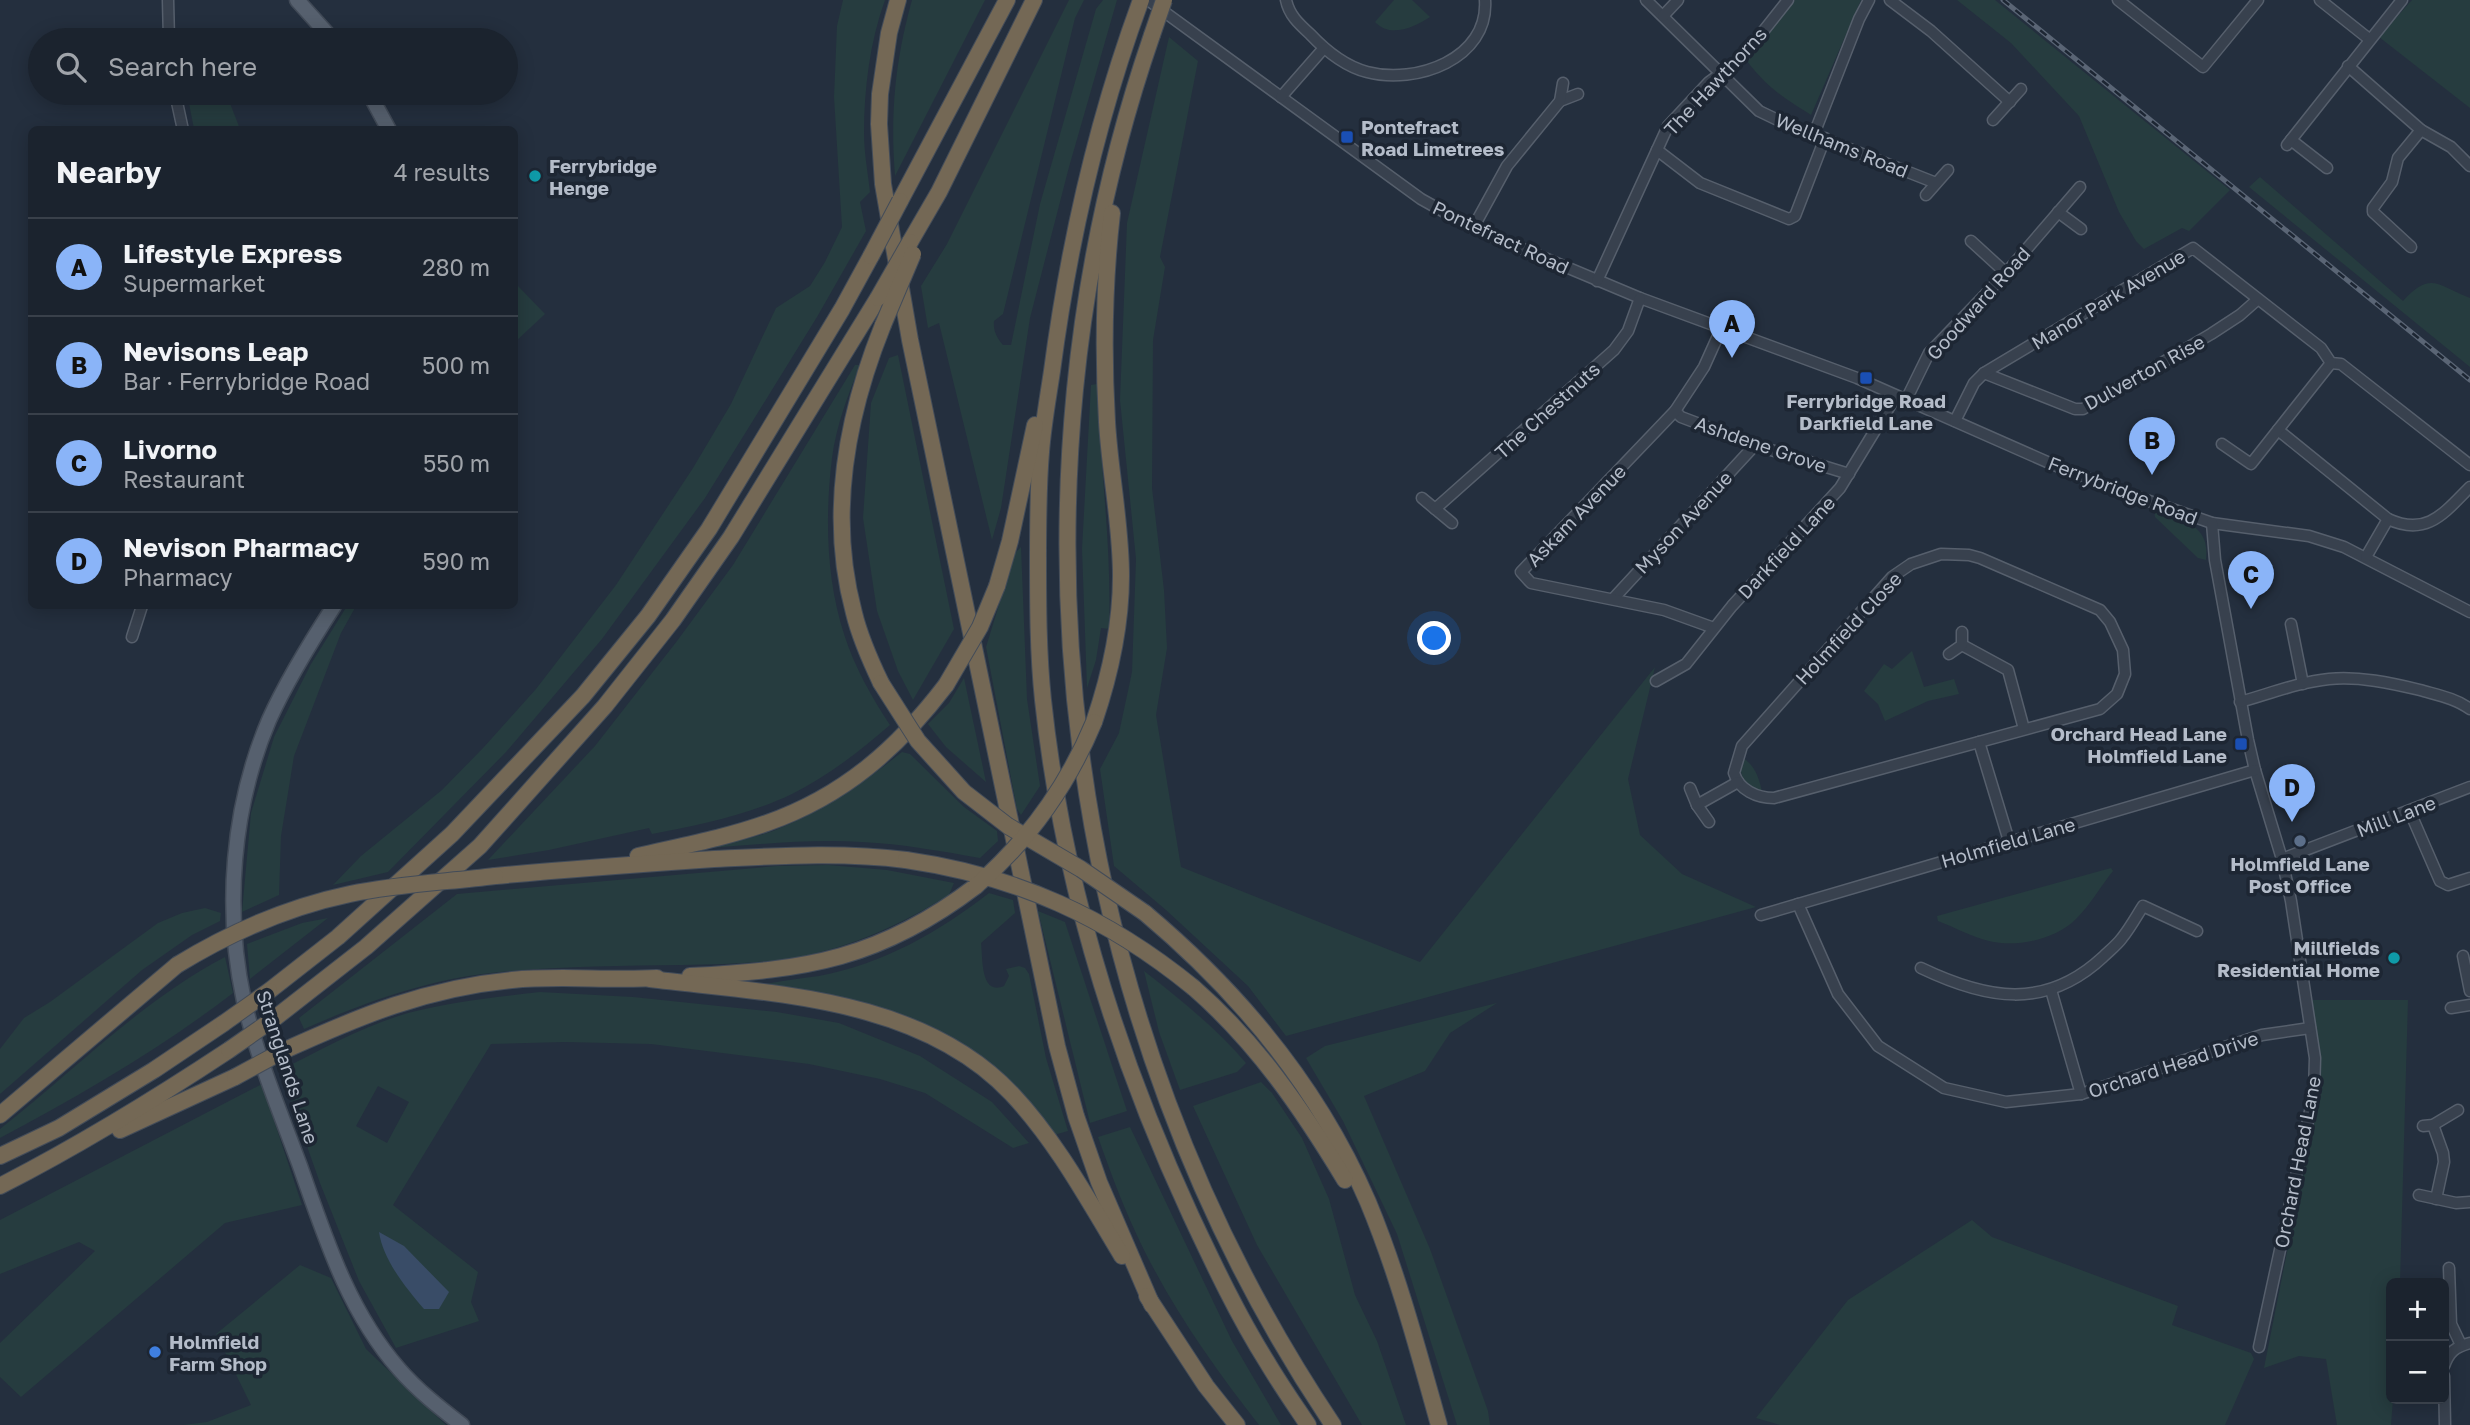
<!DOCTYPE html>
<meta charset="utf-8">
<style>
:root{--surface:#1b232e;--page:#282f3a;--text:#f1f3f6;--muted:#a0a4aa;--line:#39404a;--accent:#8ab4f8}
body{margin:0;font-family:"Golos Text",sans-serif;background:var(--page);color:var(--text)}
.controls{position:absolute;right:21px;bottom:21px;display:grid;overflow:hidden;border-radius:10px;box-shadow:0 4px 18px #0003}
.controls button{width:63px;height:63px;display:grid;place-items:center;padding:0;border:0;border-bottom:2px solid var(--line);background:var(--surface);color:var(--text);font:35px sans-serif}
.you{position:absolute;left:1435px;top:639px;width:24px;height:24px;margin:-18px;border:5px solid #fff;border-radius:50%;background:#1a73e8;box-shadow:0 0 0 10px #1a73e833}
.badge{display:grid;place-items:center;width:46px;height:46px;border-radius:50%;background:var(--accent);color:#111;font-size:23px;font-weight:700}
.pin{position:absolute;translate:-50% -58px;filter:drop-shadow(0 2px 4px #0008)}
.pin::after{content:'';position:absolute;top:37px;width:24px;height:21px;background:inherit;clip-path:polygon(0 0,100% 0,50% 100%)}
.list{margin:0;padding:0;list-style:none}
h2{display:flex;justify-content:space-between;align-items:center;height:91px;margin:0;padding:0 28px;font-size:30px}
h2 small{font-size:23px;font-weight:400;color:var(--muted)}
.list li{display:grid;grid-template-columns:46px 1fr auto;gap:21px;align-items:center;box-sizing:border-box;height:98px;padding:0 28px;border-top:2px solid var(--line)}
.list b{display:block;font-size:26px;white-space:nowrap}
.list p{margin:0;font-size:23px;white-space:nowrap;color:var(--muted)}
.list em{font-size:23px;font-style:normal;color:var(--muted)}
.icon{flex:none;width:38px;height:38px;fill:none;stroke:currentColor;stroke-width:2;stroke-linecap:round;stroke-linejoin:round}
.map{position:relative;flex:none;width:2470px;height:1425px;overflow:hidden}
.search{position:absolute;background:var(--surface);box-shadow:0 4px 18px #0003;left:28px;top:28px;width:490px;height:77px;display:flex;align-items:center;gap:18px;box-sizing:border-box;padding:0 24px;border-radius:38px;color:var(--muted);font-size:26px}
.panel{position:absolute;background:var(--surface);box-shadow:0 4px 18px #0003;left:28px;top:126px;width:490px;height:483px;border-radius:10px}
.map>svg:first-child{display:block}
.green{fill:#263c3f;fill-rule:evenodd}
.water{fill:#394c67}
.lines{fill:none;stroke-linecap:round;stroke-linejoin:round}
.minor-casing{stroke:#565f6c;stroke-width:13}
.major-casing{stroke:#414a57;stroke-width:17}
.highway-casing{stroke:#434c59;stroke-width:18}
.minor{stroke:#38414e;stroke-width:10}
.major{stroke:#56606e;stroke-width:14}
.highway{stroke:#746855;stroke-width:16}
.rail-casing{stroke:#5a6575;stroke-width:5}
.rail{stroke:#1d2633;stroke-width:2.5;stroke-dasharray:8;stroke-linecap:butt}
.highway-bridge-casing{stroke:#434c59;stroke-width:18;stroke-linecap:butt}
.highway-bridge{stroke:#746855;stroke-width:16}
.transit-dot{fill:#1a4fb4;stroke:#1d2633;stroke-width:2.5}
.culture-dot{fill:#0f9aa8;stroke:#1d2633;stroke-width:2.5}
.service-dot{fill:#5c6f8a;stroke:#1d2633;stroke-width:2.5}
.shop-dot{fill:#3f7fe0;stroke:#1d2633;stroke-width:2.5}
.labels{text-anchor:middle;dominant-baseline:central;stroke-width:7;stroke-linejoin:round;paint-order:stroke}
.street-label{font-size:19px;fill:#b4bcc9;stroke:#1d2633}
.poi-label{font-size:19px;font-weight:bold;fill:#b4bcc9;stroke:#1d2633;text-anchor:start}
</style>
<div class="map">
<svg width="2470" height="1425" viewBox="0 0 2470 1425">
<rect width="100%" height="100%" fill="#242f3e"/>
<g class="green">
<path d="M 843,0 L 885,0 C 870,41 864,89 864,133 C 864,153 868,173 870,192 L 860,202 L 866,231 L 817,317 L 705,498 L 602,639 L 506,752 L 388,872 L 333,885 L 361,856 L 442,790 L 484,747 L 536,689 L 616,585 L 693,468 L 731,404 L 776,308 L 810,286 L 825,262 L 842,227 L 834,97 L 837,26 Z"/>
<path d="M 912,0 L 985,0 L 895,176 C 890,113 895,61 912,0 Z"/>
<path d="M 1069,0 L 1084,0 L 1075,18 L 1003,314 L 994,321 C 993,331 997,338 1003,345 L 1011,345 L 1040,204 L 1096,9 L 1103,0 L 1117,0 L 1069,167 L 1030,318 L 1001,508 L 992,540 L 939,323 L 928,328 L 921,286 L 947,244 Z"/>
<path d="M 1394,0 L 1412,0 L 1430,17 C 1413,28 1390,38 1375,22 Z"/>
<path d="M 1795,0 L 1861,0 L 1811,115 C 1782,97 1767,87 1746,60 Z"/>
<path d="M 1957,0 L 1995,0 L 2230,190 L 2189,231 L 2182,228 L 2144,249 L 2136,241 L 2119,212 L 2079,116 L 2011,43 Z"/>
<path d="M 2412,0 L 2470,0 L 2470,108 L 2379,37 Z"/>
<path d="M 1169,37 L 1198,61 L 1160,257 L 1165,267 L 1153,340 L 1152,488 L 1164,590 L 1167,648 L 1156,715 L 1181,867 L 1420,962 L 1655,667 L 1628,779 L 1640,835 L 1682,874 L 1756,907 L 1286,1036 L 1248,986 L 1166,910 L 1114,866 L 1100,769 L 1119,733 L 1132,672 L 1136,559 L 1120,400 L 1127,223 Z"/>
<path d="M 187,93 L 226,93 L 240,129 L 194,129 Z"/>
<path d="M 2260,177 L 2403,301 C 2431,271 2436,285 2470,298 L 2470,367 L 2249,187 Z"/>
<path d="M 515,283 L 545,314 L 515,342 Z"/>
<path d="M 898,355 L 954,629 L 913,700 L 898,671 L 877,611 L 863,518 L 871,403 L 889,358 Z"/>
<path d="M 855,365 L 860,365 C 848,395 836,426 832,458 C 825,515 826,579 844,634 C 854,666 872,698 890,725 C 860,751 828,776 792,794 C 748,815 699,825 652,834 L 649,828 L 549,850 L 488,860 L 595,746 L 677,641 L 733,565 Z"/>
<path d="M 1097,384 C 1100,466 1112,546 1109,629 L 1101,628 L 1096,660 L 1087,688 L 1082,549 L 1091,385 Z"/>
<path d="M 2154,509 C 2181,520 2211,524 2206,560 L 2198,558 L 2155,517 Z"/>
<path d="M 1021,547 L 1027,699 L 1040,786 L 1021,815 L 1017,809 L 986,647 L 1015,553 Z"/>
<path d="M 347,606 L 356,606 L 341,633 L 294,756 L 281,836 L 279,895 L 242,912 L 251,813 L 274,737 L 311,664 Z"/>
<path d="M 1912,651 L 1924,687 L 1954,679 L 1959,694 L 1928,701 L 1885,721 L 1878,704 L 1864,691 L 1884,664 L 1892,669 Z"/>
<path d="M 964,678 L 986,782 L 946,747 L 928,724 L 949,703 Z"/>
<path d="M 902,752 L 910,754 L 964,807 L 997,831 L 998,841 L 980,858 C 941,851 902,844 862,842 C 811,839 761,844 710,848 C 731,842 753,838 773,831 C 821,812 862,784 902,752 Z"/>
<path d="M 1742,757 C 1755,766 1759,777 1762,792 C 1745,786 1737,776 1742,757 Z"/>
<path d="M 828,865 L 887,870 L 954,883 L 949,895 C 902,924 852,947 798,957 C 760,964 721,964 682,965 C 618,966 554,966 491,973 C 426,980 363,1003 304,1029 L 299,1018 L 457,894 L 777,866 Z"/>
<path d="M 2111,868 L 2113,871 C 2100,887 2091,904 2076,919 C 2056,939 2017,948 1989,941 C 1972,937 1954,927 1938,921 L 1937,916 Z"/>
<path d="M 989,893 L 1013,900 L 1015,913 L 981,943 C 983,958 980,996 1004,986 L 1009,976 L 1006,969 L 1019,966 L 1025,968 L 1029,974 L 1046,1058 L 1068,1131 L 1054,1135 L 958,1045 L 768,988 L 767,984 L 771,983 C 787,980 803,978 819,976 C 883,964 939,932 989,893 Z"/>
<path d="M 205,908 L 221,913 L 220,921 L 192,935 L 142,970 L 0,1094 L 0,1049 L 24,1018 L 50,1002 L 158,923 L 182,913 Z"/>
<path d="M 1038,911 L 1065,922 L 1127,1111 L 1090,1123 Z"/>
<path d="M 328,918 L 250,979 L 247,944 L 302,923 Z"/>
<path d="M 225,957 L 233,993 C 160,1049 81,1095 0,1138 L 0,1129 C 74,1071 141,1001 225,957 Z"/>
<path d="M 1144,971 C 1181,1000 1216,1028 1246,1063 L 1237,1072 L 1180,1090 L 1159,1032 Z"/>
<path d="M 540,992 L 633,997 L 777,1012 L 839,1023 L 920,1056 L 992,1102 L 1029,1143 L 1013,1148 L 925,1093 L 880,1079 L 809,1064 L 651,1044 L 565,1042 L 491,1044 L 393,1205 L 478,1272 L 471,1302 L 479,1321 L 396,1348 L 359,1281 L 320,1183 L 280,1070 C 321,1050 363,1026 408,1013 C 451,1002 496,997 540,992 ZM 378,1086 L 409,1102 L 387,1143 L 356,1126 Z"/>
<path d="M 2310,1000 L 2408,1000 L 2400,1283 L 2391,1283 L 2393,1399 L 2391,1425 L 2337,1425 L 2326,1359 L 2299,1356 L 2264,1368 L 2321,1081 Z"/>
<path d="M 1497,1003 L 1450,1033 L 1425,1071 L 1364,1096 L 1430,1249 L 1488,1411 L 1490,1425 L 1457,1425 L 1397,1234 L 1343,1121 L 1306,1058 L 1325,1046 Z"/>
<path d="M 1261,1082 L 1272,1093 L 1302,1138 L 1329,1199 L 1355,1295 L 1377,1341 L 1406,1425 L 1362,1425 L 1257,1245 L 1193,1106 Z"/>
<path d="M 262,1084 L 302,1205 L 225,1223 L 21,1397 L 0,1377 L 0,1343 L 95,1251 L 79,1242 L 0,1274 L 0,1220 Z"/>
<path d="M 1130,1127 L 1232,1341 L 1281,1425 L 1259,1425 C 1212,1365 1167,1301 1135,1231 C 1121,1201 1109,1168 1098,1137 Z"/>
<path d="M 1972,1220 L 1992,1237 L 2178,1306 L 2172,1325 L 2251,1353 L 2254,1359 L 2225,1425 L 1780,1425 L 1756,1418 L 1848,1300 Z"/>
<path d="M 300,1265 L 331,1278 L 366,1349 L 446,1425 L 183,1425 L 207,1422 L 251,1405 L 216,1334 Z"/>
</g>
<path class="water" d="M 379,1232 L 404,1246 L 449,1292 L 439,1309 L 424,1309 C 406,1288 383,1260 379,1232 Z"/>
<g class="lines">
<g class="minor-casing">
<g id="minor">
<path d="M 168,0 L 169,40"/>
<path d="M 1148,0 L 1421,199 L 1473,228 L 1640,298 L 1857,378 L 2054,465 L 2112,488 L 2212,523 L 2309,536 L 2344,547 L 2470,612"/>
<path d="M 1286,0 C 1289,15 1299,24 1310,34 C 1326,51 1344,66 1367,72 C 1416,85 1489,59 1485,0"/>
<path d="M 1646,0 L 1759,111 L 1786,124 L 1936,183"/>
<path d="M 1890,0 L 1931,31 L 2010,102"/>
<path d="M 2118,0 L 2203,67 L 2258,0"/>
<path d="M 2320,0 L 2369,39"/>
<path d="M 1663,16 L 1678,0"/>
<path d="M 2348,66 L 2421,130 L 2451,147 L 2470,166"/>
<path d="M 175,93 L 183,130"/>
<path d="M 1281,97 L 1324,48"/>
<path d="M 1560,101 L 1578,94"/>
<path d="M 1993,120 L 2021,89"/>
<path d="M 1814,134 L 1859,19 L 1869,0"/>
<path d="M 2291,140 L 2327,168"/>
<path d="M 2287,145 L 2402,0"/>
<path d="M 1657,150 L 1700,183 L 1789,219 L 1795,216 L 1825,138"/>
<path d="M 1926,195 L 1948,170"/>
<path d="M 2058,212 L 2081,229"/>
<path d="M 1473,228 L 1507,166 L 1560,101 L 1563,83"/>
<path d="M 1971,241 L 2006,273"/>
<path d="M 2411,247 L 2373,212 L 2373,208 L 2392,182 L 2398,158 L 2421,130"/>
<path d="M 1597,281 L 1668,126 L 1709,82 L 1742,58 L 1788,0"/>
<path d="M 1984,373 L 2075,409 L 2083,409 L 2211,334 L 2240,315 L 2257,300"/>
<path d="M 1906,400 L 1929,353 L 2006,273 L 2080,187"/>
<path d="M 1675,411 L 1681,417 L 1755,445 L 1849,474"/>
<path d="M 1955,421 L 1974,383 L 1984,373 L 2193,248 L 2321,348 L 2331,363 L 2341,364 L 2470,465"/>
<path d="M 2278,430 L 2388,519 C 2427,537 2444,513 2470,487"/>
<path d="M 2222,444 L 2251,464 L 2331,363"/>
<path d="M 1422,498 L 1452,523"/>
<path d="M 1435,509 L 1614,350 L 1628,331 L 1640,298"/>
<path d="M 2212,523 L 2215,560 L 2248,740 L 2255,770 L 2282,859 L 2291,901 L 2315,1058 L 2314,1093 L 2259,1347"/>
<path d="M 1941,554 L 1969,555 L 1980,558 L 2100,610 L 2110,622 L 2123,650 L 2125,674 L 2117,694 L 2100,709 L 1774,798 C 1757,798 1739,790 1734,773 L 1742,746 L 1892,577 L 1911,564 Z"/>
<path d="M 2366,557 L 2388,519"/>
<path d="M 1613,599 L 1755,445"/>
<path d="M 2291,624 L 2303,684"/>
<path d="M 1714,628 L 1664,610 L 1531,583 L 1521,572 L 1675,411 L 1704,367 L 1722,327"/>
<path d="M 132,637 L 142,606"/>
<path d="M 1962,645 L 2008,670 L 2024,729"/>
<path d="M 1949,654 L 1962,645 L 1962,632"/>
<path d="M 1656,681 L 1686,664 L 1732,606 L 1840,488 L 1896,396"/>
<path d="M 2240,702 C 2269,694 2299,682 2329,679 C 2359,676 2391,683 2420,690 C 2437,695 2455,698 2470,709"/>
<path d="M 1979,742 L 2009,841"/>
<path d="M 1690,788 L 1697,805 L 1709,822"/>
<path d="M 1697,805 L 1738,782"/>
<path d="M 2410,812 L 2440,881 L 2448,885 L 2470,878"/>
<path d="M 2282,859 L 2470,787"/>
<path d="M 1798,904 L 1838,994 L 1878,1046 L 1944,1088 L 2006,1102 L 2081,1094 L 2262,1035 L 2310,1028"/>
<path d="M 1761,915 L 2255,770"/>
<path d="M 2463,956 L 2470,991"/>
<path d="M 1921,968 C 1986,999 2045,1011 2103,957 C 2109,951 2117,945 2122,938 C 2130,928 2136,917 2143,906 L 2197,931"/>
<path d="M 2051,990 L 2081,1094"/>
<path d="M 2451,1008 L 2470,1005"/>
<path d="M 2433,1125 L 2443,1153 L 2444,1162 L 2436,1199"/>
<path d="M 2423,1126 L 2433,1125 L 2458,1110"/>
<path d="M 2419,1195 L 2456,1203 L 2470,1202"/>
<path d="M 2449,1268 L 2451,1324 L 2461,1345"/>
<path d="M 2444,1366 C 2449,1352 2455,1347 2470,1343"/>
<path d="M 2444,1376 L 2445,1425"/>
</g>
</g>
<g class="major-casing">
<g id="major">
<path d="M 297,0 L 333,40"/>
<path d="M 369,93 L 389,130"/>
<path d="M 334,606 C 310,643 287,680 269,720 C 232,807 224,909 244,1001 C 257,1057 280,1112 300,1166 C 325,1237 348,1311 399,1369 C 417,1390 440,1408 462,1425"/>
</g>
</g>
<g class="highway-casing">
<g id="highway">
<path d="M 898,0 L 889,33 L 880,94 L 879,124 L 883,184 L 910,340 L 1057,1046 L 1076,1116 L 1099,1182 L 1152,1305"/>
<path d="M 1141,0 C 1096,122 1069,242 1052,371 C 1048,398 1043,425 1041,452 C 1038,487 1038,523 1038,557 C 1038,605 1038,652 1043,700 C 1062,878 1116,1054 1191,1216 C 1214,1265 1238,1316 1267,1362 C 1280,1384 1294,1404 1308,1425"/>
<path d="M 1152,35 C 993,496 1061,1020 1333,1425"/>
<path d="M 900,201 L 1007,0"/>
<path d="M 910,242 L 939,192 L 1034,0"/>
<path d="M 997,586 L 1010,541 L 1035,425"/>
<path d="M 881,683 C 870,660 860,638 854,613 C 828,517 846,417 883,325"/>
<path d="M 1094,722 C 1110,675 1121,626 1121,576 C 1121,524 1110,473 1107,422 C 1103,353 1104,282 1112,213"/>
<path d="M 638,856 C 681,846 725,838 767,823 C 844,796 898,748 946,685"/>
<path d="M 495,876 C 568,869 641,864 714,859 C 778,856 842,852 906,860"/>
<path d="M 1145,913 C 1239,992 1319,1088 1368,1202 C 1398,1274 1418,1350 1439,1425"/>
<path d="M 690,976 C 807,970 880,959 976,886"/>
<path d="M 650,979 C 772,994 921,997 1012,1094 C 1057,1142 1088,1200 1122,1256"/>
<path d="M 1194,988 C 1257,1043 1302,1109 1345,1180"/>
<path d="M 269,991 L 338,937 L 452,834 L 583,696 L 648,616 L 709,529 L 842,309 L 871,256"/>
<path d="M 275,1018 L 366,947 L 480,846 L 605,706 L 673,620 L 731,537 L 878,298"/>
<path d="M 283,1051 C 360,1016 427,988 512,980 C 560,975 609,981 657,978"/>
<path d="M 0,1115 L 177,965"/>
<path d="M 120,1130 L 235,1077"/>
<path d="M 0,1156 L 59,1128 L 154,1070 L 224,1023"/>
<path d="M 0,1186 C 80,1145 155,1099 229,1050"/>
<path d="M 1147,1296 L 1206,1386 L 1237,1425"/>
</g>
</g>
<use href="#minor" class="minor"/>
<use href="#major" class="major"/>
<use href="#highway" class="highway"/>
<g class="rail-casing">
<path id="rail" d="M 2003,0 L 2470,380"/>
</g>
<use href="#rail" class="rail"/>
<g class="highway-bridge-casing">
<g id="highway-bridge">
<path d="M 1152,35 L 1164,0"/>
<path d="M 871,256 L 900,201"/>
<path d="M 878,298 L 910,242"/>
<path d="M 883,325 L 913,254"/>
<path d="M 881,683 L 918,741 L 964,792 L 1008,826 L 1081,869 L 1145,913"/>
<path d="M 946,685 L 980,627 L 997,586"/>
<path d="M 906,860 C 1017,876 1107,917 1194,988"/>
<path d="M 976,886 C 1029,840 1067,787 1094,722"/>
<path d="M 177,965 C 231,932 288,907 350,894 C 398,884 447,882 495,876"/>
<path d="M 224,1023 L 269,991"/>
<path d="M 229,1050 L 275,1018"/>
<path d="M 235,1077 L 283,1051"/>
</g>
</g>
<use href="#highway-bridge" class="highway-bridge"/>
</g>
<g class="transit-dot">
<rect x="1340" y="130" width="14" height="14" rx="3.5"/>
<rect x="1859" y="371" width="14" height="14" rx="3.5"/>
<rect x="2234" y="737" width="14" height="14" rx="3.5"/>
</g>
<g class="culture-dot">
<circle cx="535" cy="176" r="7"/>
<circle cx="2394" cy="958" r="7"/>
</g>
<circle class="service-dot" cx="2300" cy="841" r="7"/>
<circle class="shop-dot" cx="155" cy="1352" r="7"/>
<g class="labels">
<g class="street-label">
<text transform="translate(1715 81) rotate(-47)">The Hawthorns</text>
<text transform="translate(1842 145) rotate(22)">Wellhams Road</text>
<text transform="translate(1501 237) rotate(25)">Pontefract Road</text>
<text transform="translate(2108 299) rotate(-31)">Manor Park Avenue</text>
<text transform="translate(1978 303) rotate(-48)">Goodward Road</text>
<text transform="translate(2144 372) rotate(-29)">Dulverton Rise</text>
<text transform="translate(1547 410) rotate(-42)">The Chestnuts</text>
<text transform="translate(1761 444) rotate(19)">Ashdene Grove</text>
<text transform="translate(2123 490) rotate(21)">Ferrybridge Road</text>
<text transform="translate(1576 515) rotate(-46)">Askam Avenue</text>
<text transform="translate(1683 522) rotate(-47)">Myson Avenue</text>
<text transform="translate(1786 547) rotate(-47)">Darkfield Lane</text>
<text transform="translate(1848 628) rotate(-47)">Holmfield Close</text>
<text transform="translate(2396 816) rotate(-21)">Mill Lane</text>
<text transform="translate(2008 842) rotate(-16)">Holmfield Lane</text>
<text transform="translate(2173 1064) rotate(-18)">Orchard Head Drive</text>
<text transform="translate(288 1067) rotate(72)">Stranglands Lane</text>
<text transform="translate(2297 1162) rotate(-79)">Orchard Head Lane</text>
</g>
<g class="poi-label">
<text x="1361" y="126">Pontefract<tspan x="1361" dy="22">Road Limetrees</tspan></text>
<text x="549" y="165">Ferrybridge<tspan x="549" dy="22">Henge</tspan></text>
<text x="1866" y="400" text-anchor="middle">Ferrybridge Road<tspan x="1866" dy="22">Darkfield Lane</tspan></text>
<text x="2227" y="733" text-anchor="end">Orchard Head Lane<tspan x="2227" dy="22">Holmfield Lane</tspan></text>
<text x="2300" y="863" text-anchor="middle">Holmfield Lane<tspan x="2300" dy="22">Post Office</tspan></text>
<text x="2380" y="947" text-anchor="end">Millfields<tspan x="2380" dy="22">Residential Home</tspan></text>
<text x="169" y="1341">Holmfield<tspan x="169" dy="22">Farm Shop</tspan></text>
</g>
</g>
</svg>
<div class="controls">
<button>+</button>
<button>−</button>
</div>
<div class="you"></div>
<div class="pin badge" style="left:1732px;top:358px">A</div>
<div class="pin badge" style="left:2152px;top:475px">B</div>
<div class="pin badge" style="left:2251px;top:609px">C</div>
<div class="pin badge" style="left:2292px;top:822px">D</div>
<div class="search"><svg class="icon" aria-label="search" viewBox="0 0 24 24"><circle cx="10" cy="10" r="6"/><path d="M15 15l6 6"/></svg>Search here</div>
<section class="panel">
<h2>Nearby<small>4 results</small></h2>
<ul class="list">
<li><span class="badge">A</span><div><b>Lifestyle Express</b><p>Supermarket</p></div><em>280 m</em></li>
<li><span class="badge">B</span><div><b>Nevisons Leap</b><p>Bar · Ferrybridge Road</p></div><em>500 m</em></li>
<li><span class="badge">C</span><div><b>Livorno</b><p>Restaurant</p></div><em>550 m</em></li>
<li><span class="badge">D</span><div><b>Nevison Pharmacy</b><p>Pharmacy</p></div><em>590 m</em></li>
</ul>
</section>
</div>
